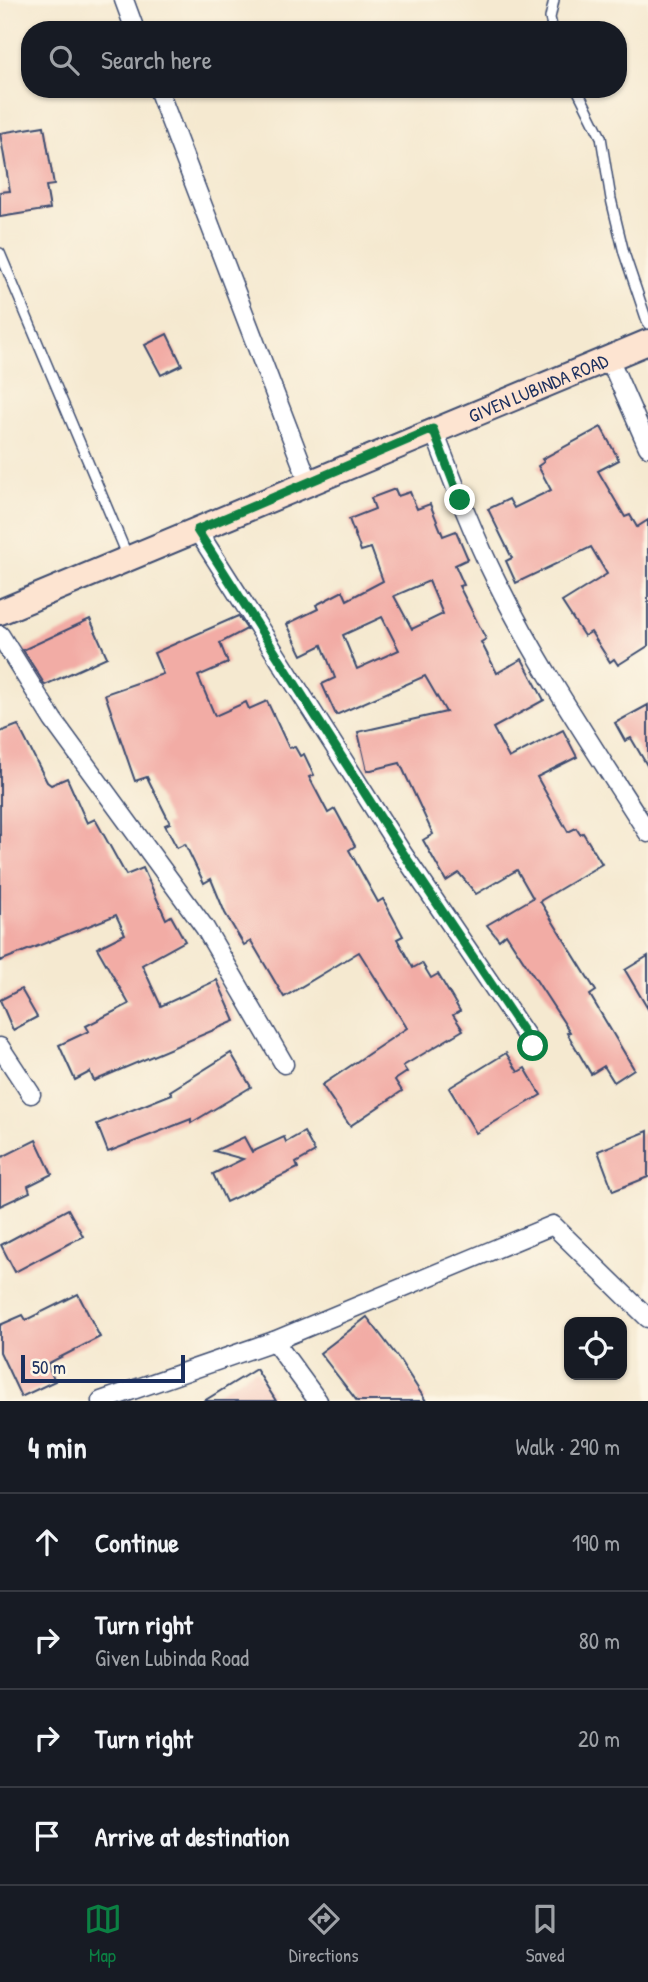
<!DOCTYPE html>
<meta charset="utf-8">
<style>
:root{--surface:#171b24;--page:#20242c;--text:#f1f3f6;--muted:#9ea1a6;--line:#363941;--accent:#0b8043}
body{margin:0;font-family:"Patrick Hand",sans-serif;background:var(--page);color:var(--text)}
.controls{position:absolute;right:21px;bottom:21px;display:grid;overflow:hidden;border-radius:14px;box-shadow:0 2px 5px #0004}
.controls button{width:63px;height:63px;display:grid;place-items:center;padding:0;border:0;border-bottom:2px solid var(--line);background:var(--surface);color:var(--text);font:35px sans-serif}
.scale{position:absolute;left:21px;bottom:18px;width:164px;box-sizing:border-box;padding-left:7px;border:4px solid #1b2f5e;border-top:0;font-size:19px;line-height:24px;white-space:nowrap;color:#1b2f5e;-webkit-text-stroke:5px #fcf5e5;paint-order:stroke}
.stop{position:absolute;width:21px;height:21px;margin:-16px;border:5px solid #0b8043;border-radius:50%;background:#fff}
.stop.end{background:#0b8043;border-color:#fff;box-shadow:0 2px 7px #0008}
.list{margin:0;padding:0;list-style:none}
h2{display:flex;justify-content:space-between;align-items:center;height:91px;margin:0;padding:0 28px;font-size:30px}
h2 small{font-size:23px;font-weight:400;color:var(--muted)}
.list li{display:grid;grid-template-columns:46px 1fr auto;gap:21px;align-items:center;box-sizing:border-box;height:98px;padding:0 28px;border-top:2px solid var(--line)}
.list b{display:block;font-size:26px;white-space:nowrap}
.list p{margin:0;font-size:23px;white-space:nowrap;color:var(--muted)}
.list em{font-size:23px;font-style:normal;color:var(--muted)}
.icon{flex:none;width:38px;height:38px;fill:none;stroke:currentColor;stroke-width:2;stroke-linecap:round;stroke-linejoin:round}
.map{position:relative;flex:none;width:648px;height:1401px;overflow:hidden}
.search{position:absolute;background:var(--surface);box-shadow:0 2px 5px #0004;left:21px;right:21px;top:21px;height:77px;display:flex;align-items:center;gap:18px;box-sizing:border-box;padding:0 24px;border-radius:28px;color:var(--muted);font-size:26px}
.sheet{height:483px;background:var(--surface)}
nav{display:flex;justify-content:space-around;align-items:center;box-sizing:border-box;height:98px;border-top:2px solid var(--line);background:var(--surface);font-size:19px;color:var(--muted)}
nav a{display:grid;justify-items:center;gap:4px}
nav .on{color:var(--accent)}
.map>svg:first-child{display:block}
.building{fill:#f2aca5;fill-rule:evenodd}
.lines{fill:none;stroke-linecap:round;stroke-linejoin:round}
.lane-casing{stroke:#3c4b6f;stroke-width:12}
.street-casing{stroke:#3c4b6f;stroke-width:21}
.secondary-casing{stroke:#3c4b6f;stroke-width:28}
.lane{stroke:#fff;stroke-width:9}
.street{stroke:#fff;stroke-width:18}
.secondary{stroke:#fde4d1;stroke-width:24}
.route{stroke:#0b8043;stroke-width:9}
.labels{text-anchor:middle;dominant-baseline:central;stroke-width:5;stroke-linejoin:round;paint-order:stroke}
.street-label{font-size:19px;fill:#1b2f5e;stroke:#fcf5e5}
</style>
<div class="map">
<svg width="648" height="1401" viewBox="0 0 648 1401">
<rect width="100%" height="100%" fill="#fcf5e5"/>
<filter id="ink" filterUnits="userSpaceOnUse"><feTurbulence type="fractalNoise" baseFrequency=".0143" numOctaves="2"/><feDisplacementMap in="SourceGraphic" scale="14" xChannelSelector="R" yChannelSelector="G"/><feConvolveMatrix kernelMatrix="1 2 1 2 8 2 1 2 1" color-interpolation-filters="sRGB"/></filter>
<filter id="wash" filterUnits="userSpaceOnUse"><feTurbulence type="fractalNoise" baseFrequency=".00686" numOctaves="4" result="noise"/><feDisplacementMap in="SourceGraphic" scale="28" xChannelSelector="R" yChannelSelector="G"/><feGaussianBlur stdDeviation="1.57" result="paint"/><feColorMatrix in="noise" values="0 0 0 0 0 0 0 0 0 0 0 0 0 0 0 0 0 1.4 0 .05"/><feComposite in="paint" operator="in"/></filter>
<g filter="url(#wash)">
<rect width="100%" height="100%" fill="#f5e9d0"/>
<g id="blocks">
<g class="building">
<path d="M 44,126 L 54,185 L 46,186 L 50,209 L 0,217 L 0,192 L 10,191 L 0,133 Z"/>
<path d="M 167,334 L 182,365 L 161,375 L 145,345 Z"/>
<path d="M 601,427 L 619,460 L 598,471 L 625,517 L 630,515 L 637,527 L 648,520 L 648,646 L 618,665 L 614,659 L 610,662 L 591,632 L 584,636 L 562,602 L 607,574 L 591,547 L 516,583 L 506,561 L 512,558 L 488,509 L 509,499 L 514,508 L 551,490 L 538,466 L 544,462 L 542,459 Z"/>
<path d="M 395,489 L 398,496 L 410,492 L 417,509 L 430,504 L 443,536 L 456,531 L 468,559 L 455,565 L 464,585 L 459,586 L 486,639 L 481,642 L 497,673 L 522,659 L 544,700 L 493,728 L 509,758 L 563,730 L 577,757 L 537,777 L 568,832 L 576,828 L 580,834 L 583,833 L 602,864 L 540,901 L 596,991 L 590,995 L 634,1069 L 614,1082 L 604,1066 L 591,1074 L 567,1033 L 570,1032 L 506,934 L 499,940 L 487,925 L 533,898 L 517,870 L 476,894 L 459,873 L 446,881 L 423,840 L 433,834 L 400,763 L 367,771 L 358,732 L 446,712 L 425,676 L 336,715 L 322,684 L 335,678 L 322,645 L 302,655 L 287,624 L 318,609 L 316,605 L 343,591 L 347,600 L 383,581 L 371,548 L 361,551 L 349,519 L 375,509 L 371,498 ZM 429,581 L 443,614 L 412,629 L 394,596 ZM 382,617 L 399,650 L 357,669 L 343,635 Z"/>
<path d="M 238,616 L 247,629 L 220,643 L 228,663 L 198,676 L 215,716 L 246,702 L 249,709 L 267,701 L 289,748 L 295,747 L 300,756 L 304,754 L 314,775 L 309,777 L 328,813 L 335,809 L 355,846 L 349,850 L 378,902 L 383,899 L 403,936 L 397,939 L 413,968 L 422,963 L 431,978 L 438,974 L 460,1011 L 453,1015 L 463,1030 L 403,1066 L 407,1072 L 395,1080 L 402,1091 L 350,1126 L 322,1085 L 407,1028 L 359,952 L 284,997 L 251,941 L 244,945 L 225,913 L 211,879 L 204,883 L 185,844 L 177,848 L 165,825 L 170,823 L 147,777 L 135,781 L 105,694 L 163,674 L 154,653 Z"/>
<path d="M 90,619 L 107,657 L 45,685 L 23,650 Z"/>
<path d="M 648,705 L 648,767 L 631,738 L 625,741 L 615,723 Z"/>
<path d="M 18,725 L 47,782 L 51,785 L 67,778 L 87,823 L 95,819 L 126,875 L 143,868 L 166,919 L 171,916 L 185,941 L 142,965 L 161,1006 L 217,980 L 235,1021 L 94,1081 L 90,1072 L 75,1080 L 59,1045 L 89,1031 L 86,1026 L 129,1004 L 97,948 L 125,934 L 116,915 L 0,961 L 0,732 Z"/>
<path d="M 648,956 L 648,1009 L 625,970 Z"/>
<path d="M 21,989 L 37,1017 L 13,1030 L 0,1000 Z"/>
<path d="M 231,1053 L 251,1087 L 191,1123 L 191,1119 L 108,1152 L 97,1124 L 172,1094 L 170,1091 Z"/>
<path d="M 506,1053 L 518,1072 L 525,1068 L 541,1095 L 476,1133 L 449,1088 Z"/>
<path d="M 648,1131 L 648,1177 L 613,1191 L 598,1151 Z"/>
<path d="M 304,1132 L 315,1152 L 296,1163 L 298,1168 L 226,1202 L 213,1174 L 243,1159 L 214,1151 L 244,1137 L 252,1152 L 284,1137 L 286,1142 Z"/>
<path d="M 36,1140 L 52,1174 L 28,1186 L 30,1192 L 0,1206 L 0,1158 Z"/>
<path d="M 68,1209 L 83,1236 L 15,1272 L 1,1245 Z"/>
<path d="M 78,1294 L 100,1337 L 47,1364 L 55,1381 L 21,1397 L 0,1352 L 0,1325 L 23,1315 L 26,1320 Z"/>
<path d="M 367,1317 L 399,1359 L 426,1401 L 357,1401 L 320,1353 Z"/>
<path d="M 256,1369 L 276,1401 L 204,1401 Z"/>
</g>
</g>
</g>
<g filter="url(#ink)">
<use href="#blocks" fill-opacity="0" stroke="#3c4b6f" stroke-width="2"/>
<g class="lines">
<g class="lane-casing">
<g id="lane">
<path d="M 553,30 L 550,18 L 554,0"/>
<path d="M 577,89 L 601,137 L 611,199 L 624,253 L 648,324"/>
<path d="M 0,253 L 128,557"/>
</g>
</g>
<g class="street-casing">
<g id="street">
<path d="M 124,0 L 135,30"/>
<path d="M 158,89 L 309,483"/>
<path d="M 609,358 L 648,447"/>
<path d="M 433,429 C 453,481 472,532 497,582 C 540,669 596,751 648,833"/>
<path d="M 197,530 L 401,851 L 533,1046"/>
<path d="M 0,635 L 53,720 L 205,928 L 284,1064"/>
<path d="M 0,1047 L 31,1094"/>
<path d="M 274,1341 L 318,1401"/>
<path d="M 101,1401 L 274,1341 L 553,1225 L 648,1318"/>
</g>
</g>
<g class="secondary-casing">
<g id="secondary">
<path id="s1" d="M 0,612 L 648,342"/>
</g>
</g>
<use href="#lane" class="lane"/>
<use href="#street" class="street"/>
<use href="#secondary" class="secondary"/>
</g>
</g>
<g class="lines" filter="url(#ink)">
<path class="route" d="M 460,500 L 433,429 L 197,530 L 401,850 L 533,1046"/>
</g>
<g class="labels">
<g class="street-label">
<text stroke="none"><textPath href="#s1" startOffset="583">GIVEN LUBINDA ROAD</textPath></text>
</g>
</g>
</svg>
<div class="controls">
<button><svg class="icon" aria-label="locate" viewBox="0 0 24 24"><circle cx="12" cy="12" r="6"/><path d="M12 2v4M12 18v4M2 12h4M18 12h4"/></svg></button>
</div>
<div class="scale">50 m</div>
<div class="stop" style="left:533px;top:1046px"></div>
<div class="stop end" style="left:460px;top:500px"></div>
<div class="search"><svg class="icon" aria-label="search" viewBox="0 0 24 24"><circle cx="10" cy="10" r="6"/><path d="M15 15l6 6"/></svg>Search here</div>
</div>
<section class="sheet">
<h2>4 min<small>Walk · 290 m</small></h2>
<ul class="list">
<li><svg class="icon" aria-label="ahead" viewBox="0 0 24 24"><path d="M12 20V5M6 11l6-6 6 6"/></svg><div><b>Continue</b></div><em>190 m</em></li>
<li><svg class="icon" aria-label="right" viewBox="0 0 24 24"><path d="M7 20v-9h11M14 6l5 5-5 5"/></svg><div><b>Turn right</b><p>Given Lubinda Road</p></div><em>80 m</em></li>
<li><svg class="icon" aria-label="right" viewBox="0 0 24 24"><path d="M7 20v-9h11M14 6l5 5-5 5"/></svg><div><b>Turn right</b></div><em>20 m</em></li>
<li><svg class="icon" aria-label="arrive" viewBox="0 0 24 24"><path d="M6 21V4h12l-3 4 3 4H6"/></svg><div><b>Arrive at destination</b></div></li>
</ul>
</section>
<nav>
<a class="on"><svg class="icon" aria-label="map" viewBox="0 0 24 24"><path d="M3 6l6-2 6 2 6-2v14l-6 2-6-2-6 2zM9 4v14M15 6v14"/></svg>Map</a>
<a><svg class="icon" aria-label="directions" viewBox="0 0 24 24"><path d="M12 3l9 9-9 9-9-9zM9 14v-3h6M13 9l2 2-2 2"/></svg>Directions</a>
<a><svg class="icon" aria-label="saved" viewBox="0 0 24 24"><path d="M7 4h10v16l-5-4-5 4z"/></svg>Saved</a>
</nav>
